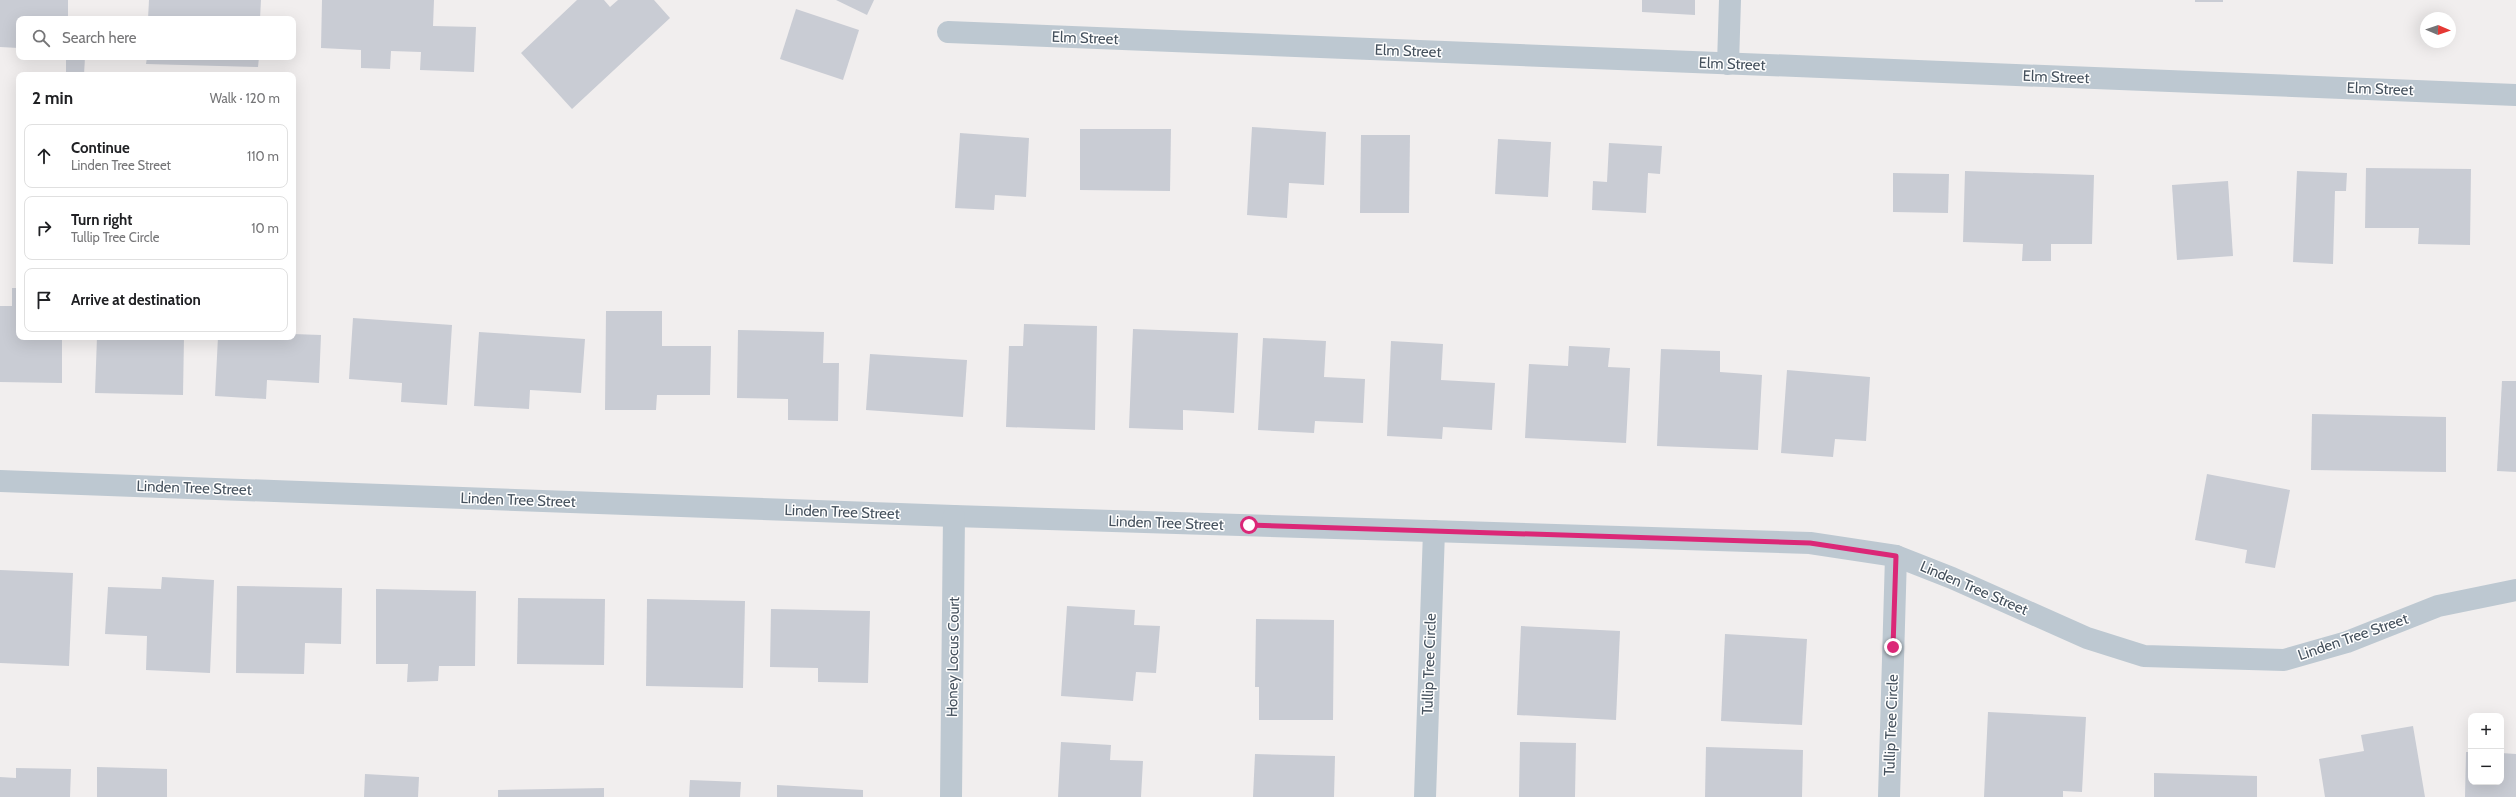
<!DOCTYPE html>
<meta charset="utf-8">
<style>
:root{--surface:#fff;--page:#f2f2f2;--text:#202124;--muted:#757577;--line:#e0e0e0}
body{margin:0;font-family:Cabin,sans-serif;background:var(--page);color:var(--text)}
.controls{position:absolute;right:12px;bottom:12px;display:grid;overflow:hidden;border-radius:8px;box-shadow:0 4px 16px #0002}
.controls button{width:36px;height:36px;display:grid;place-items:center;padding:0;border:0;border-bottom:1px solid var(--line);background:var(--surface);color:var(--text);font:20px sans-serif}
.compass{position:absolute;left:2420px;top:12px;width:36px;height:36px;border-radius:50%;background:var(--surface);box-shadow:0 4px 16px #0002;rotate:92deg}
.stop{position:absolute;width:12px;height:12px;margin:-9px;border:3px solid #db2777;border-radius:50%;background:#fff}
.stop.end{background:#db2777;border-color:#fff;box-shadow:0 1px 4px #0008}
.list{margin:0;padding:0;list-style:none}
h2{display:flex;justify-content:space-between;align-items:center;height:52px;margin:0;padding:0 16px;font-size:17px}
h2 small{font-size:13px;font-weight:400;color:var(--muted)}
.list li{display:grid;grid-template-columns:26px 1fr auto;gap:12px;align-items:center;box-sizing:border-box;height:64px;margin:0 8px 8px;padding:0 8px;border:1px solid var(--line);border-radius:8px}
.list b{display:block;font-size:15px;white-space:nowrap}
.list p{margin:0;font-size:13px;white-space:nowrap;color:var(--muted)}
.list em{font-size:13px;font-style:normal;color:var(--muted)}
.icon{flex:none;width:22px;height:22px;fill:none;stroke:currentColor;stroke-width:2;stroke-linecap:round;stroke-linejoin:round}
.map{position:relative;flex:none;width:2516px;height:797px;overflow:hidden}
.search{position:absolute;background:var(--surface);box-shadow:0 4px 16px #0002;left:16px;top:16px;width:280px;height:44px;display:flex;align-items:center;gap:10px;box-sizing:border-box;padding:0 14px;border-radius:8px;color:var(--muted);font-size:15px}
.panel{position:absolute;background:var(--surface);box-shadow:0 4px 16px #0002;left:16px;top:72px;width:280px;height:268px;border-radius:8px}
.map>svg:first-child{display:block}
.building{fill:#c9ccd4}
.lines{fill:none;stroke-linecap:round;stroke-linejoin:round}
.minor{stroke:#bdc8d1;stroke-width:22}
.route{stroke:#db2777;stroke-width:5}
.labels{text-anchor:middle;dominant-baseline:central;stroke-width:3;stroke-linejoin:round;paint-order:stroke}
.street-label{font-size:15px;fill:#45515d;stroke:#fff}
</style>
<div class="map">
<svg width="2516" height="797" viewBox="0 0 2516 797">
<rect width="100%" height="100%" fill="#f1eeee"/>
<g class="building">
<path d="M 0,0 L 68,0 L 68,19 L 19,19 L 19,48 L 0,47 Z"/>
<path d="M 149,0 L 261,0 L 260,19 L 148,19 Z"/>
<path d="M 322,0 L 434,0 L 433,26 L 476,27 L 474,72 L 420,70 L 421,52 L 391,51 L 390,69 L 361,68 L 361,50 L 321,48 Z"/>
<path d="M 577,0 L 604,0 L 610,7 L 618,0 L 654,0 L 670,18 L 572,109 L 521,53 Z"/>
<path d="M 836,0 L 874,0 L 867,15 Z"/>
<path d="M 1642,0 L 1695,0 L 1695,15 L 1642,12 Z"/>
<rect x="2195" y="0" width="28" height="2"/>
<path d="M 796,9 L 859,30 L 843,80 L 780,59 Z"/>
<path d="M 66,57 L 85,57 L 84,75 L 66,75 Z"/>
<path d="M 147,57 L 259,57 L 258,67 L 146,64 Z"/>
<path d="M 1252,127 L 1326,132 L 1324,185 L 1289,183 L 1287,218 L 1247,215 Z"/>
<path d="M 1080,129 L 1171,129 L 1170,191 L 1080,190 Z"/>
<path d="M 960,133 L 1029,138 L 1026,197 L 995,195 L 994,210 L 955,208 Z"/>
<path d="M 1361,135 L 1410,135 L 1409,213 L 1360,213 Z"/>
<path d="M 1498,139 L 1551,142 L 1548,197 L 1495,194 Z"/>
<path d="M 1609,143 L 1662,146 L 1660,174 L 1648,173 L 1646,213 L 1592,210 L 1593,181 L 1607,182 Z"/>
<path d="M 2366,168 L 2471,169 L 2470,245 L 2418,244 L 2419,228 L 2365,228 Z"/>
<path d="M 1965,171 L 2094,175 L 2092,244 L 2051,244 L 2051,261 L 2022,261 L 2023,244 L 1963,242 Z"/>
<path d="M 2297,171 L 2347,173 L 2346,191 L 2335,191 L 2333,264 L 2293,262 Z"/>
<path d="M 1893,173 L 1949,174 L 1948,213 L 1893,212 Z"/>
<path d="M 2228,181 L 2233,256 L 2177,260 L 2172,185 Z"/>
<path d="M 12,288 L 19,288 L 19,337 L 62,337 L 62,383 L 0,382 L 0,306 L 12,306 Z"/>
<path d="M 606,311 L 662,311 L 662,346 L 711,346 L 710,395 L 657,395 L 656,410 L 605,410 Z"/>
<path d="M 353,318 L 452,325 L 447,405 L 401,402 L 402,383 L 349,379 Z"/>
<path d="M 1024,324 L 1097,326 L 1095,430 L 1006,427 L 1009,346 L 1023,346 Z"/>
<path d="M 1133,329 L 1238,333 L 1234,413 L 1183,410 L 1183,430 L 1129,428 Z"/>
<path d="M 738,330 L 824,332 L 823,363 L 839,363 L 838,421 L 788,420 L 788,399 L 737,398 Z"/>
<path d="M 479,332 L 585,339 L 581,393 L 530,390 L 529,409 L 474,406 Z"/>
<path d="M 293,334 L 321,335 L 319,383 L 267,380 L 266,399 L 215,396 L 218,337 L 293,337 Z"/>
<path d="M 97,337 L 184,337 L 183,395 L 95,393 Z"/>
<path d="M 1263,338 L 1326,341 L 1324,377 L 1365,379 L 1363,423 L 1315,421 L 1314,433 L 1258,430 Z"/>
<path d="M 1391,341 L 1443,344 L 1441,380 L 1495,383 L 1492,430 L 1443,427 L 1442,439 L 1387,436 Z"/>
<path d="M 1569,346 L 1610,348 L 1608,367 L 1630,368 L 1626,443 L 1525,438 L 1529,364 L 1568,366 Z"/>
<path d="M 1661,349 L 1720,351 L 1720,372 L 1762,375 L 1758,450 L 1657,446 Z"/>
<path d="M 870,354 L 967,360 L 963,417 L 866,410 Z"/>
<path d="M 1787,370 L 1870,377 L 1866,441 L 1835,439 L 1833,457 L 1781,453 Z"/>
<path d="M 2502,381 L 2516,381 L 2516,472 L 2497,471 Z"/>
<path d="M 2312,414 L 2446,417 L 2446,472 L 2311,470 Z"/>
<path d="M 2207,474 L 2290,490 L 2275,568 L 2245,563 L 2247,550 L 2195,540 Z"/>
<path d="M 0,570 L 73,573 L 69,666 L 0,663 Z"/>
<path d="M 162,577 L 214,580 L 210,673 L 146,670 L 147,636 L 105,634 L 108,587 L 161,589 Z"/>
<path d="M 237,586 L 342,588 L 341,644 L 305,643 L 304,674 L 236,673 Z"/>
<path d="M 376,589 L 476,591 L 475,666 L 439,666 L 438,681 L 407,682 L 408,664 L 376,664 Z"/>
<path d="M 518,598 L 605,599 L 604,665 L 517,664 Z"/>
<path d="M 647,599 L 745,601 L 743,688 L 646,686 Z"/>
<path d="M 1067,606 L 1135,610 L 1134,625 L 1160,626 L 1156,673 L 1136,672 L 1133,701 L 1061,696 Z"/>
<path d="M 771,609 L 870,611 L 868,683 L 818,682 L 818,668 L 770,667 Z"/>
<path d="M 1256,619 L 1334,620 L 1333,720 L 1259,720 L 1259,687 L 1255,687 Z"/>
<path d="M 1521,626 L 1620,631 L 1616,720 L 1517,715 Z"/>
<path d="M 1725,634 L 1807,639 L 1802,725 L 1721,721 Z"/>
<path d="M 1988,712 L 2086,717 L 2082,792 L 2063,791 L 2063,797 L 1984,797 Z"/>
<path d="M 2413,726 L 2425,797 L 2325,797 L 2319,759 L 2364,751 L 2361,735 Z"/>
<path d="M 1061,742 L 1111,745 L 1110,760 L 1143,761 L 1141,797 L 1058,797 Z"/>
<path d="M 1520,742 L 1576,743 L 1575,797 L 1519,797 Z"/>
<path d="M 1706,747 L 1803,750 L 1802,797 L 1705,797 Z"/>
<path d="M 2466,752 L 2471,752 L 2471,782 L 2501,782 L 2501,753 L 2516,754 L 2516,797 L 2465,797 Z"/>
<path d="M 1255,754 L 1335,756 L 1334,797 L 1253,797 Z"/>
<path d="M 97,767 L 167,769 L 167,797 L 97,797 Z"/>
<path d="M 16,768 L 71,769 L 70,797 L 0,797 L 0,777 L 16,778 Z"/>
<path d="M 2154,773 L 2257,776 L 2257,797 L 2154,797 Z"/>
<path d="M 365,774 L 419,777 L 418,797 L 364,797 Z"/>
<path d="M 690,780 L 741,782 L 740,797 L 689,797 Z"/>
<path d="M 777,785 L 863,790 L 863,797 L 777,797 Z"/>
<path d="M 604,788 L 604,797 L 498,797 L 498,790 Z"/>
</g>
<g class="lines">
<g class="minor">
<path d="M 948,32 L 2516,95"/>
<path d="M 1728,64 L 1730,0"/>
<path d="M 0,481 L 954,516 L 1810,543 L 1896,556 L 1952,578 L 2087,638 L 2144,656 L 2284,660 L 2347,642 L 2438,606 L 2516,590"/>
<path d="M 951,797 L 954,516"/>
<path d="M 1425,797 L 1434,531"/>
<path d="M 1889,797 L 1896,556"/>
</g>
</g>
<g class="lines">
<path class="route" d="M 1249,525 L 1810,543 L 1896,556 L 1893,647"/>
</g>
<g class="labels">
<g class="street-label">
<text transform="translate(1085 38) rotate(2)">Elm Street</text>
<text transform="translate(1408 51) rotate(2)">Elm Street</text>
<text transform="translate(1732 64) rotate(2)">Elm Street</text>
<text transform="translate(2056 77) rotate(2)">Elm Street</text>
<text transform="translate(2380 89) rotate(2)">Elm Street</text>
<text transform="translate(194 488) rotate(2)">Linden Tree Street</text>
<text transform="translate(518 500) rotate(2)">Linden Tree Street</text>
<text transform="translate(842 512) rotate(2)">Linden Tree Street</text>
<text transform="translate(1166 523) rotate(2)">Linden Tree Street</text>
<text transform="translate(1974 588) rotate(23)">Linden Tree Street</text>
<text transform="translate(2353 637) rotate(-19)">Linden Tree Street</text>
<text transform="translate(953 657) rotate(-89)">Honey Locus Court</text>
<text transform="translate(1429 664) rotate(-88)">Tullip Tree Circle</text>
<text transform="translate(1891 725) rotate(-88)">Tullip Tree Circle</text>
</g>
</g>
</svg>
<div class="controls">
<button>+</button>
<button>−</button>
</div>
<svg class="compass" viewBox="-18 -18 36 36"><path d="M0-13l5 13h-10z" fill="#e53935"/><path d="M0 13l5-13h-10z" fill="#757577"/></svg>
<div class="stop" style="left:1249px;top:525px"></div>
<div class="stop end" style="left:1893px;top:647px"></div>
<div class="search"><svg class="icon" aria-label="search" viewBox="0 0 24 24"><circle cx="10" cy="10" r="6"/><path d="M15 15l6 6"/></svg>Search here</div>
<section class="panel">
<h2>2 min<small>Walk · 120 m</small></h2>
<ul class="list">
<li><svg class="icon" aria-label="ahead" viewBox="0 0 24 24"><path d="M12 20V5M6 11l6-6 6 6"/></svg><div><b>Continue</b><p>Linden Tree Street</p></div><em>110 m</em></li>
<li><svg class="icon" aria-label="right" viewBox="0 0 24 24"><path d="M7 20v-9h11M14 6l5 5-5 5"/></svg><div><b>Turn right</b><p>Tullip Tree Circle</p></div><em>10 m</em></li>
<li><svg class="icon" aria-label="arrive" viewBox="0 0 24 24"><path d="M6 21V4h12l-3 4 3 4H6"/></svg><div><b>Arrive at destination</b></div></li>
</ul>
</section>
</div>
